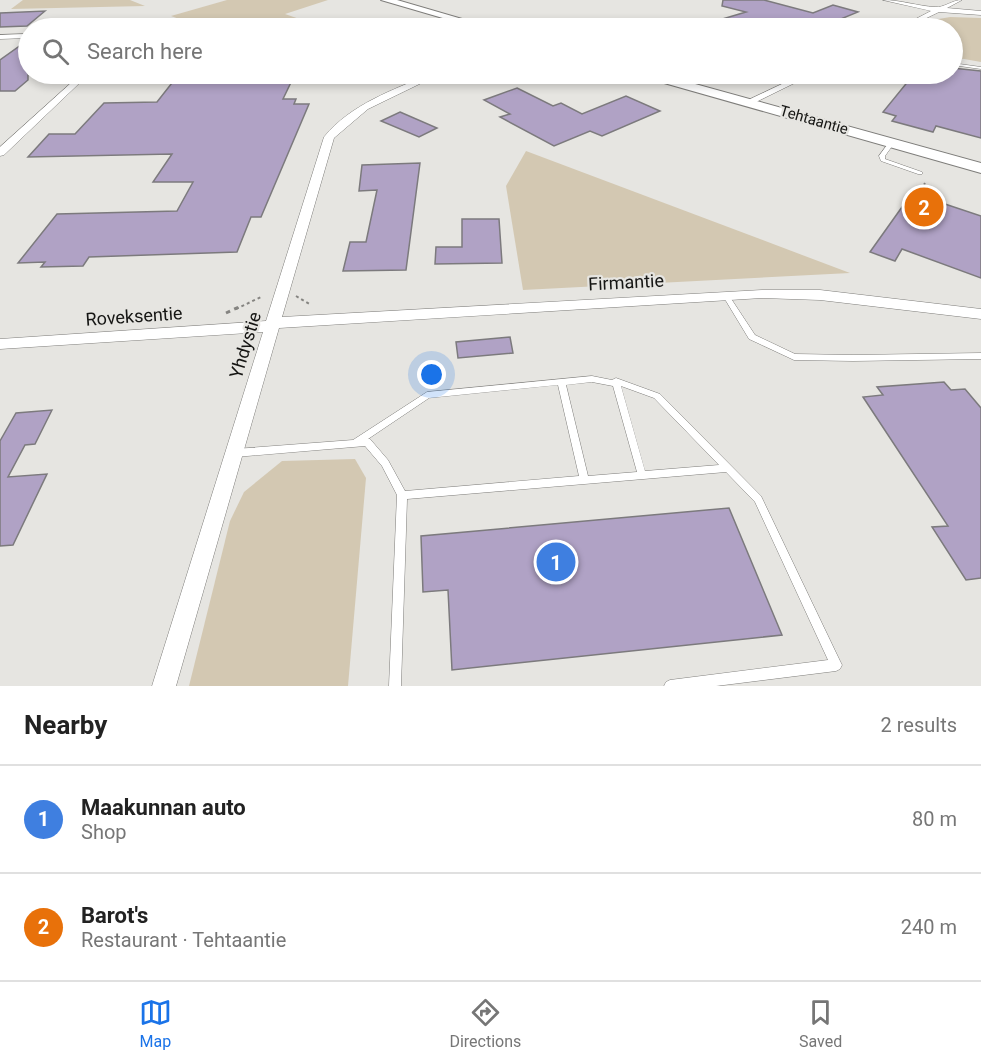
<!DOCTYPE html>
<meta charset="utf-8">
<style>
:root{--surface:#fff;--page:#f2f2f2;--text:#222;--muted:#767676;--line:#e0e0e0;--accent:#1a73e8}
body{margin:0;font-family:Roboto,sans-serif;background:var(--page);color:var(--text)}
.you{position:absolute;left:432px;top:375px;width:21px;height:21px;margin:-15px;border:4px solid #fff;border-radius:50%;background:#1a73e8;box-shadow:0 0 0 9px #1a73e833}
.badge{display:grid;place-items:center;width:39px;height:39px;border-radius:50%;background:var(--accent);color:#fff;font-size:20px;font-weight:700}
.pin{position:absolute;translate:-50% -50%;border:3px solid #fff;box-shadow:0 2px 6px #0006}
.list{margin:0;padding:0;list-style:none}
h2{display:flex;justify-content:space-between;align-items:center;height:78px;margin:0;padding:0 24px;font-size:26px}
h2 small{font-size:20px;font-weight:400;color:var(--muted)}
.list li{display:grid;grid-template-columns:39px 1fr auto;gap:18px;align-items:center;box-sizing:border-box;height:108px;padding:0 24px;border-top:2px solid var(--line)}
.list b{display:block;font-size:22px;white-space:nowrap}
.list p{margin:0;font-size:20px;white-space:nowrap;color:var(--muted)}
.list em{font-size:20px;font-style:normal;color:var(--muted)}
.icon{flex:none;width:33px;height:33px;fill:none;stroke:currentColor;stroke-width:2;stroke-linecap:round;stroke-linejoin:round}
.map{position:relative;flex:none;width:981px;height:686px;overflow:hidden}
.search{position:absolute;background:var(--surface);box-shadow:0 3px 9px #0003;left:18px;right:18px;top:18px;height:66px;display:flex;align-items:center;gap:15px;box-sizing:border-box;padding:0 21px;border-radius:33px;color:var(--muted);font-size:22px}
.sheet{height:294px;background:var(--surface)}
nav{display:flex;justify-content:space-around;align-items:center;box-sizing:border-box;height:84px;border-top:2px solid var(--line);background:var(--surface);font-size:16px;color:var(--muted)}
nav a{display:grid;justify-items:center;gap:3px}
nav .on{color:var(--accent)}
.map>svg:first-child{display:block}
.green{fill:#d3c8b2}
.building{fill:#b0a2c5;stroke:#7c7a7d;stroke-width:1.5}
.lines{fill:none;stroke-linecap:round;stroke-linejoin:round}
.lane-casing{stroke:#7e7d7a;stroke-width:1}
.street-casing{stroke:#7e7d7a;stroke-width:1}
.secondary-casing{stroke:#7e7d7a;stroke-width:2}
.path-far1{stroke:#858481;stroke-width:2;stroke-dasharray:3 3;stroke-linecap:butt}
.path{stroke:#858481;stroke-width:3;stroke-dasharray:4.5 4.5;stroke-linecap:butt}
.lane{fill:#fff;fill-rule:evenodd}
.street{fill:#fff;fill-rule:evenodd}
.secondary{fill:#fff;fill-rule:evenodd}
.labels{text-anchor:middle;dominant-baseline:central;stroke-width:4.5;stroke-linejoin:round;paint-order:stroke}
.far-street-label{font-size:15px;fill:#161614;stroke:#e6e5e1}
.street-label{font-size:18px;fill:#161614;stroke:#e6e5e1}
</style>
<div class="map">
<svg width="981" height="686" viewBox="0 0 981 686">
<rect width="100%" height="100%" fill="#e6e5e1"/>
<g class="green">
<path d="M 23,0 L 130,0 L 145,6 L 11,9 Z"/>
<path d="M 227,0 L 328,0 L 285,14 L 308,22 L 288,28 L 204,28 L 171,16 Z"/>
<path d="M 950,17 L 981,18 L 981,62 L 953,57 L 952,28 L 919,28 L 939,19 Z"/>
<path d="M 526,151 L 850,273 L 523,290 L 506,186 Z"/>
<path d="M 355,459 L 366,478 L 348,686 L 189,686 L 230,521 L 244,492 L 282,461 Z"/>
</g>
<g class="building">
<path d="M 723,0 L 764,0 L 813,13 L 833,5 L 858,12 L 819,28 L 702,28 L 702,25 L 746,12 L 722,6 Z"/>
<path d="M 45,11 L 27,26 L 0,27 L 0,13 Z"/>
<path d="M 28,40 L 28,80 L 15,91 L 0,91 L 0,60 Z"/>
<path d="M 952,68 L 981,71 L 981,138 L 936,126 L 933,132 L 892,121 L 896,116 L 883,112 L 914,74 L 952,74 Z"/>
<path d="M 179,74 L 295,74 L 283,99 L 296,99 L 294,104 L 309,104 L 261,217 L 251,217 L 237,252 L 89,257 L 83,266 L 41,267 L 45,262 L 18,263 L 57,214 L 177,211 L 193,182 L 153,182 L 172,154 L 28,157 L 49,134 L 75,134 L 104,103 L 157,102 Z"/>
<path d="M 517,88 L 553,106 L 561,103 L 582,114 L 626,96 L 660,111 L 602,136 L 590,131 L 554,146 L 500,117 L 510,114 L 484,100 Z"/>
<path d="M 400,112 L 437,128 L 419,137 L 381,121 Z"/>
<path d="M 420,163 L 406,270 L 343,271 L 350,242 L 366,242 L 377,190 L 359,191 L 362,165 Z"/>
<path d="M 912,193 L 981,216 L 981,278 L 902,249 L 895,261 L 870,252 Z"/>
<path d="M 462,219 L 499,219 L 502,263 L 435,264 L 436,247 L 462,247 Z"/>
<path d="M 510,337 L 513,353 L 458,358 L 456,342 Z"/>
<path d="M 944,382 L 951,390 L 965,389 L 981,408 L 981,578 L 966,580 L 932,527 L 948,526 L 863,397 L 883,395 L 877,387 Z"/>
<path d="M 52,410 L 35,444 L 25,445 L 8,477 L 47,474 L 13,545 L 0,546 L 0,441 L 16,413 Z"/>
<path d="M 729,508 L 782,635 L 452,670 L 448,590 L 423,592 L 421,536 Z"/>
</g>
<g class="lines">
<g class="lane-casing">
<g id="lane">
<path d="M 952,63 L 981,67 L 981,69 L 952,65 Z"/>
<path d="M 806,74 L 811,74 L 835,81 L 833,82 Z"/>
<path d="M 890,141 L 895,142 L 885,156 L 885,159 L 922,172 L 922,174 L 918,174 L 881,161 L 879,156 Z"/>
<path d="M 724,294 L 728,294 L 755,335 L 795,354 L 853,355 L 981,353 L 981,359 L 853,361 L 794,360 L 749,339 L 723,296 Z"/>
<path d="M 592,376 L 612,380 L 616,378 L 660,394 L 761,496 L 840,661 L 842,665 L 840,669 L 836,671 L 716,686 L 664,686 L 666,682 L 670,680 L 828,660 L 755,502 L 726,472 L 407,499 L 401,686 L 389,686 L 397,495 L 382,466 L 365,446 L 235,457 L 232,456 L 231,453 L 232,450 L 235,449 L 353,440 L 427,392 ZM 592,382 L 613,386 L 637,472 L 588,476 L 566,385 ZM 558,385 L 579,476 L 405,491 L 388,460 L 370,439 L 368,439 L 429,398 ZM 621,386 L 654,398 L 719,465 L 645,471 Z"/>
</g>
</g>
<g class="street-casing">
<g id="street">
<path d="M 883,0 C 901,0 917,6 935,7 C 944,8 952,0 962,0 L 947,8 L 981,11 L 981,15 L 939,12 L 906,28 L 898,28 L 931,11 Z"/>
<path d="M 28,34 L 28,38 L 0,39 L 0,35 Z"/>
<path d="M 81,74 L 89,74 L 4,155 L 0,156 L 0,147 Z"/>
<path d="M 430,74 L 440,74 L 368,109 L 334,138 L 282,317 L 762,290 L 820,290 L 981,309 L 981,319 L 820,300 L 762,298 L 279,328 L 176,686 L 152,686 L 263,332 L 0,349 L 0,339 L 266,321 L 324,137 C 351,104 393,90 430,74 Z"/>
<path d="M 803,74 L 813,74 L 752,104 L 744,102 Z"/>
</g>
</g>
<g class="secondary-casing">
<g id="secondary">
<path d="M 381,0 L 397,0 L 493,28 L 477,28 Z"/>
<path d="M 641,74 L 659,74 L 981,163 L 981,173 L 643,77 Z"/>
</g>
</g>
<g class="path-far1">
<path d="M 918,195 L 925,183"/>
<path d="M 296,296 L 311,305"/>
<path d="M 236,309 L 263,296"/>
</g>
<path class="path" d="M 226,313 L 239,307"/>
<use href="#lane" class="lane"/>
<use href="#street" class="street"/>
<use href="#secondary" class="secondary"/>
</g>
<g class="labels">
<g class="far-street-label">
<text transform="translate(814 120) rotate(16)">Tehtaantie</text>
</g>
<g class="street-label">
<text transform="translate(626 282) rotate(-3)">Firmantie</text>
<text transform="translate(134 316) rotate(-4)">Roveksentie</text>
<text transform="translate(245 345) rotate(-73)">Yhdystie</text>
</g>
</g>
</svg>
<div class="you"></div>
<div class="pin badge" style="left:556px;top:562px;background:#3f7fe0">1</div>
<div class="pin badge" style="left:924px;top:207px;background:#e8710a">2</div>
<div class="search"><svg class="icon" aria-label="search" viewBox="0 0 24 24"><circle cx="10" cy="10" r="6"/><path d="M15 15l6 6"/></svg>Search here</div>
</div>
<section class="sheet">
<h2>Nearby<small>2 results</small></h2>
<ul class="list">
<li><span class="badge" style="background:#3f7fe0">1</span><div><b>Maakunnan auto</b><p>Shop</p></div><em>80 m</em></li>
<li><span class="badge" style="background:#e8710a">2</span><div><b>Barot's</b><p>Restaurant · Tehtaantie</p></div><em>240 m</em></li>
</ul>
</section>
<nav>
<a class="on"><svg class="icon" aria-label="map" viewBox="0 0 24 24"><path d="M3 6l6-2 6 2 6-2v14l-6 2-6-2-6 2zM9 4v14M15 6v14"/></svg>Map</a>
<a><svg class="icon" aria-label="directions" viewBox="0 0 24 24"><path d="M12 3l9 9-9 9-9-9zM9 14v-3h6M13 9l2 2-2 2"/></svg>Directions</a>
<a><svg class="icon" aria-label="saved" viewBox="0 0 24 24"><path d="M7 4h10v16l-5-4-5 4z"/></svg>Saved</a>
</nav>
